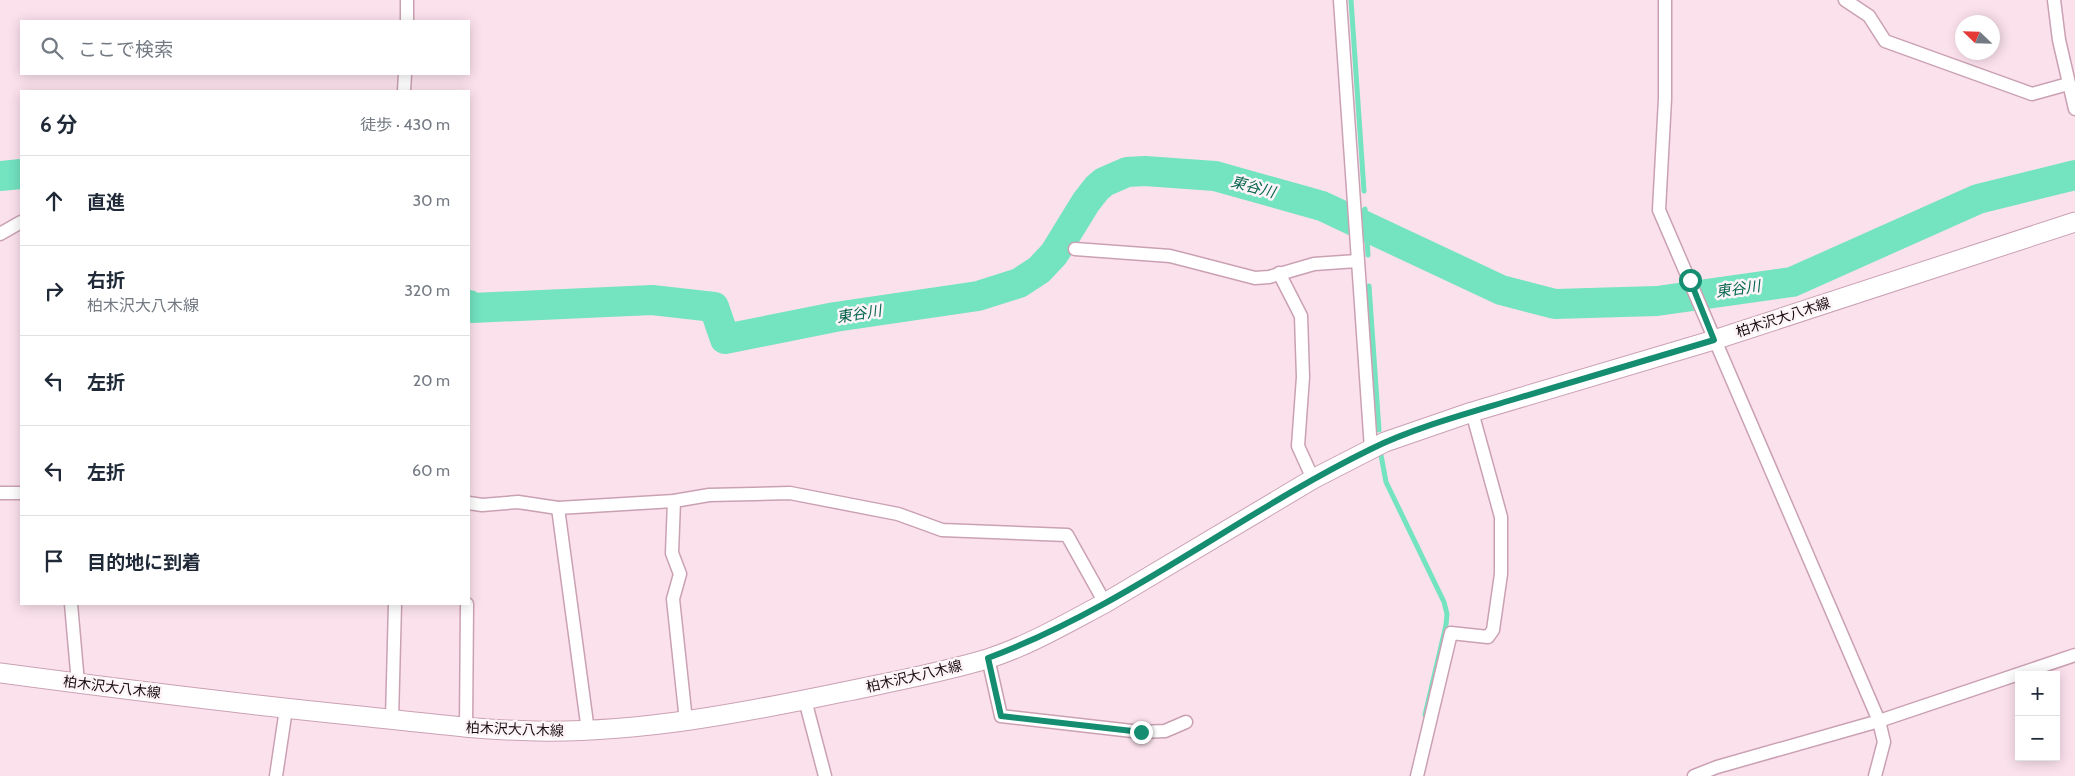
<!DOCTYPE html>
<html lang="ja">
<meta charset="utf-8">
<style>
:root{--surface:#fff;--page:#f2f2f3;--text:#1f2937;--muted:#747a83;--line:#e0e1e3}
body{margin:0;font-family:Cabin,"Noto Sans JP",sans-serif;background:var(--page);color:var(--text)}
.controls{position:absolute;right:15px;bottom:15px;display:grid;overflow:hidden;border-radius:0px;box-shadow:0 2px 12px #0003}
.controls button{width:45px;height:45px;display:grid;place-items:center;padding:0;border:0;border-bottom:1px solid var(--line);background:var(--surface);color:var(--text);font:25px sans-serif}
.compass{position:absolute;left:1955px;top:15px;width:45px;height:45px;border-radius:50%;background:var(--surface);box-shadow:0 2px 12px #0003;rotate:293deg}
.stop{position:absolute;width:15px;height:15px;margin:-11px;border:4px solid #158d70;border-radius:50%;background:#fff}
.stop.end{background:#158d70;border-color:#fff;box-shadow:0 1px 5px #0008}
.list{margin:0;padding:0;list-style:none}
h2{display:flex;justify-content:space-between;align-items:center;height:65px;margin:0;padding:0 20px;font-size:21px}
h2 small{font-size:16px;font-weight:400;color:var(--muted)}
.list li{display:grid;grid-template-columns:32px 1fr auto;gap:15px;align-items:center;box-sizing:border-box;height:90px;padding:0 20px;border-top:1px solid var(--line)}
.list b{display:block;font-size:19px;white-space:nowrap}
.list p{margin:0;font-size:16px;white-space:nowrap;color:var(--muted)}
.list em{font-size:16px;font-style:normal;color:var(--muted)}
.icon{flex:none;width:28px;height:28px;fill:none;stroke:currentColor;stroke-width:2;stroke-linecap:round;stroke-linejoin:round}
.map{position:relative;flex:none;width:2075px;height:776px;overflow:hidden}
.search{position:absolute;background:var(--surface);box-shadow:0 2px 12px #0003;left:20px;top:20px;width:450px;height:55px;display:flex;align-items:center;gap:12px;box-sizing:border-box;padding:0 18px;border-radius:0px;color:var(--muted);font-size:19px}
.panel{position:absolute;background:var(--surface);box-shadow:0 2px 12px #0003;left:20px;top:90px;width:450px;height:515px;border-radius:0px}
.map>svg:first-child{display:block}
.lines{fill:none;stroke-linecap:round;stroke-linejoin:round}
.stream{stroke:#73e3c0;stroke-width:5}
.river{stroke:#73e3c0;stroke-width:30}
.street-casing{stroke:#caa1b3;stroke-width:15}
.secondary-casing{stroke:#caa1b3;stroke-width:21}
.street{stroke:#fff;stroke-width:12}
.secondary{stroke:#fff;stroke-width:19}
.route{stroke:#158d70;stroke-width:6}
.labels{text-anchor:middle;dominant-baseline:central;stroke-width:5;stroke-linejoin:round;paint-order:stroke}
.street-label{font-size:14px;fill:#1b0d13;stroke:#fdf4f7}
.water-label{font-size:15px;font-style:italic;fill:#05654f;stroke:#fdf4f7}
</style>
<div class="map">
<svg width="2075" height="776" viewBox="0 0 2075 776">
<rect width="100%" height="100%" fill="#fbe1ec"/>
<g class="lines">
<g class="stream">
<path d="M 1351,0 L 1364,191"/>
<path d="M 1365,209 L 1368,255"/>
<path d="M 1369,286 L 1379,430"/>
<path d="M 1381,455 L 1386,482 L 1444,602 L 1447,614 L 1446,625 L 1425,715"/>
</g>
<g class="river">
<path d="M 0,176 L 21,174"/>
<path d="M 469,305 L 472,308 L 652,300 L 714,307 L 725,339 L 835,317 L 978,296 L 1019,283 L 1039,270 L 1054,254 L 1086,202 L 1097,188 L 1104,182 L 1127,172 L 1145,171 L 1215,176 L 1322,206 L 1501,290 L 1555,304 L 1657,301 L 1792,282 L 1978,199 L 2075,175"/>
</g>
<g class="street-casing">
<g id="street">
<path d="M 1340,0 L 1371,449"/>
<path d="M 1665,0 L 1665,99 L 1659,210 L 1879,721 L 1884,742 L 1875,776"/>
<path d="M 1845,0 L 1869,16 L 1885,41 L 2032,94 L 2068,84"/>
<path d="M 2054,0 L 2059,40 L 2075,109"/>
<path d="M 407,21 L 407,0"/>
<path d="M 404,91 L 405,74"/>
<path d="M 0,234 L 21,222"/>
<path d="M 1075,249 L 1170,256 L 1255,278 L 1269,277 L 1314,264 L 1357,261"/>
<path d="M 1279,273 L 1301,316 L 1303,377 L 1298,446 L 1313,479"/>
<path d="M 0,493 L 21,493"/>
<path d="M 674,501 L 672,553 L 680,574 L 673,599 L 686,721"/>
<path d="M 469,503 L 482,505 L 518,502 L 558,508 L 674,501 L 709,495 L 790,493 L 898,514 L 942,530 L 1067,535 L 1105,603"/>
<path d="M 558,508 L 588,731"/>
<path d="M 71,604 L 78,683"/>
<path d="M 988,658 L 1001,716 L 1141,732 L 1165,731 L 1186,722"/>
<path d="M 805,700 L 825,776"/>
<path d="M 392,719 L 395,604"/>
<path d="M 466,728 L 467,604"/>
<path d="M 276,776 L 286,709"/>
<path d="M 1417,776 L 1451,633 L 1488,637 L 1493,630 L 1501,574 L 1501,517 L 1472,412"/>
<path d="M 1694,776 L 1717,767 L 1879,721 L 2075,655"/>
</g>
</g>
<g class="secondary-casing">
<path id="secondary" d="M 0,673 C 120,689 240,704 360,716 C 418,722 476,730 535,731 C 639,733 742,713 843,692 C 891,682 940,673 987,659 C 1028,646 1067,623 1105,603 L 1313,479 L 1385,442 L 1472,412 L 1714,340 L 2075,222"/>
</g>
<use href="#street" class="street"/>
<use href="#secondary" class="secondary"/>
</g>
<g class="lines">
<path class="route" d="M 1141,732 L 1001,716 L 988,658 C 1125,607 1240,513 1371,449 C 1413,428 1469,413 1515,399 C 1581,379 1648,360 1714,340 L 1690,280"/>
</g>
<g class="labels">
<g class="street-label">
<text transform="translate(1783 317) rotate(-18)">柏木沢大八木線</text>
<text transform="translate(914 676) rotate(-13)">柏木沢大八木線</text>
<text transform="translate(112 687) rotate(7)">柏木沢大八木線</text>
<text transform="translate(515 729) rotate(2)">柏木沢大八木線</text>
</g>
<g class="water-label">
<text transform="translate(1253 187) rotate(15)">東谷川</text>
<text transform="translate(1738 289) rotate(-8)">東谷川</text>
<text transform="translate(859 314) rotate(-9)">東谷川</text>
</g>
</g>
</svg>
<div class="controls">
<button>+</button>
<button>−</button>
</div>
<svg class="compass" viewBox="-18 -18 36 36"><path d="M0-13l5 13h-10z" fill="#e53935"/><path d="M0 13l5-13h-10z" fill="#747a83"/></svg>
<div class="stop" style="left:1690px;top:280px"></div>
<div class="stop end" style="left:1141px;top:732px"></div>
<div class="search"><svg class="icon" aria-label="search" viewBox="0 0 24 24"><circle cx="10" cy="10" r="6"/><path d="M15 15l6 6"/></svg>ここで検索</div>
<section class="panel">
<h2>6 分<small>徒歩 · 430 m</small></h2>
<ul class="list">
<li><svg class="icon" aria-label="ahead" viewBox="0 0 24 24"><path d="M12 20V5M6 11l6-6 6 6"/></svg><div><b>直進</b></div><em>30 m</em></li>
<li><svg class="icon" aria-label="right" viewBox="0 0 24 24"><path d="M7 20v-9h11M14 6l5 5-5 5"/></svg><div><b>右折</b><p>柏木沢大八木線</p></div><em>320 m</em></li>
<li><svg class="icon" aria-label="left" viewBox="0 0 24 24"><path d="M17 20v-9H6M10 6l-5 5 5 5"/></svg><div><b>左折</b></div><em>20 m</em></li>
<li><svg class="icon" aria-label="left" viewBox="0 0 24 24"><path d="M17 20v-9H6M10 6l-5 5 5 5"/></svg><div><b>左折</b></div><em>60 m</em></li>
<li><svg class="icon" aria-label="arrive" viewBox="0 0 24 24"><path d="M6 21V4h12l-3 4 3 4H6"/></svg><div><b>目的地に到着</b></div></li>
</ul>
</section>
</div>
